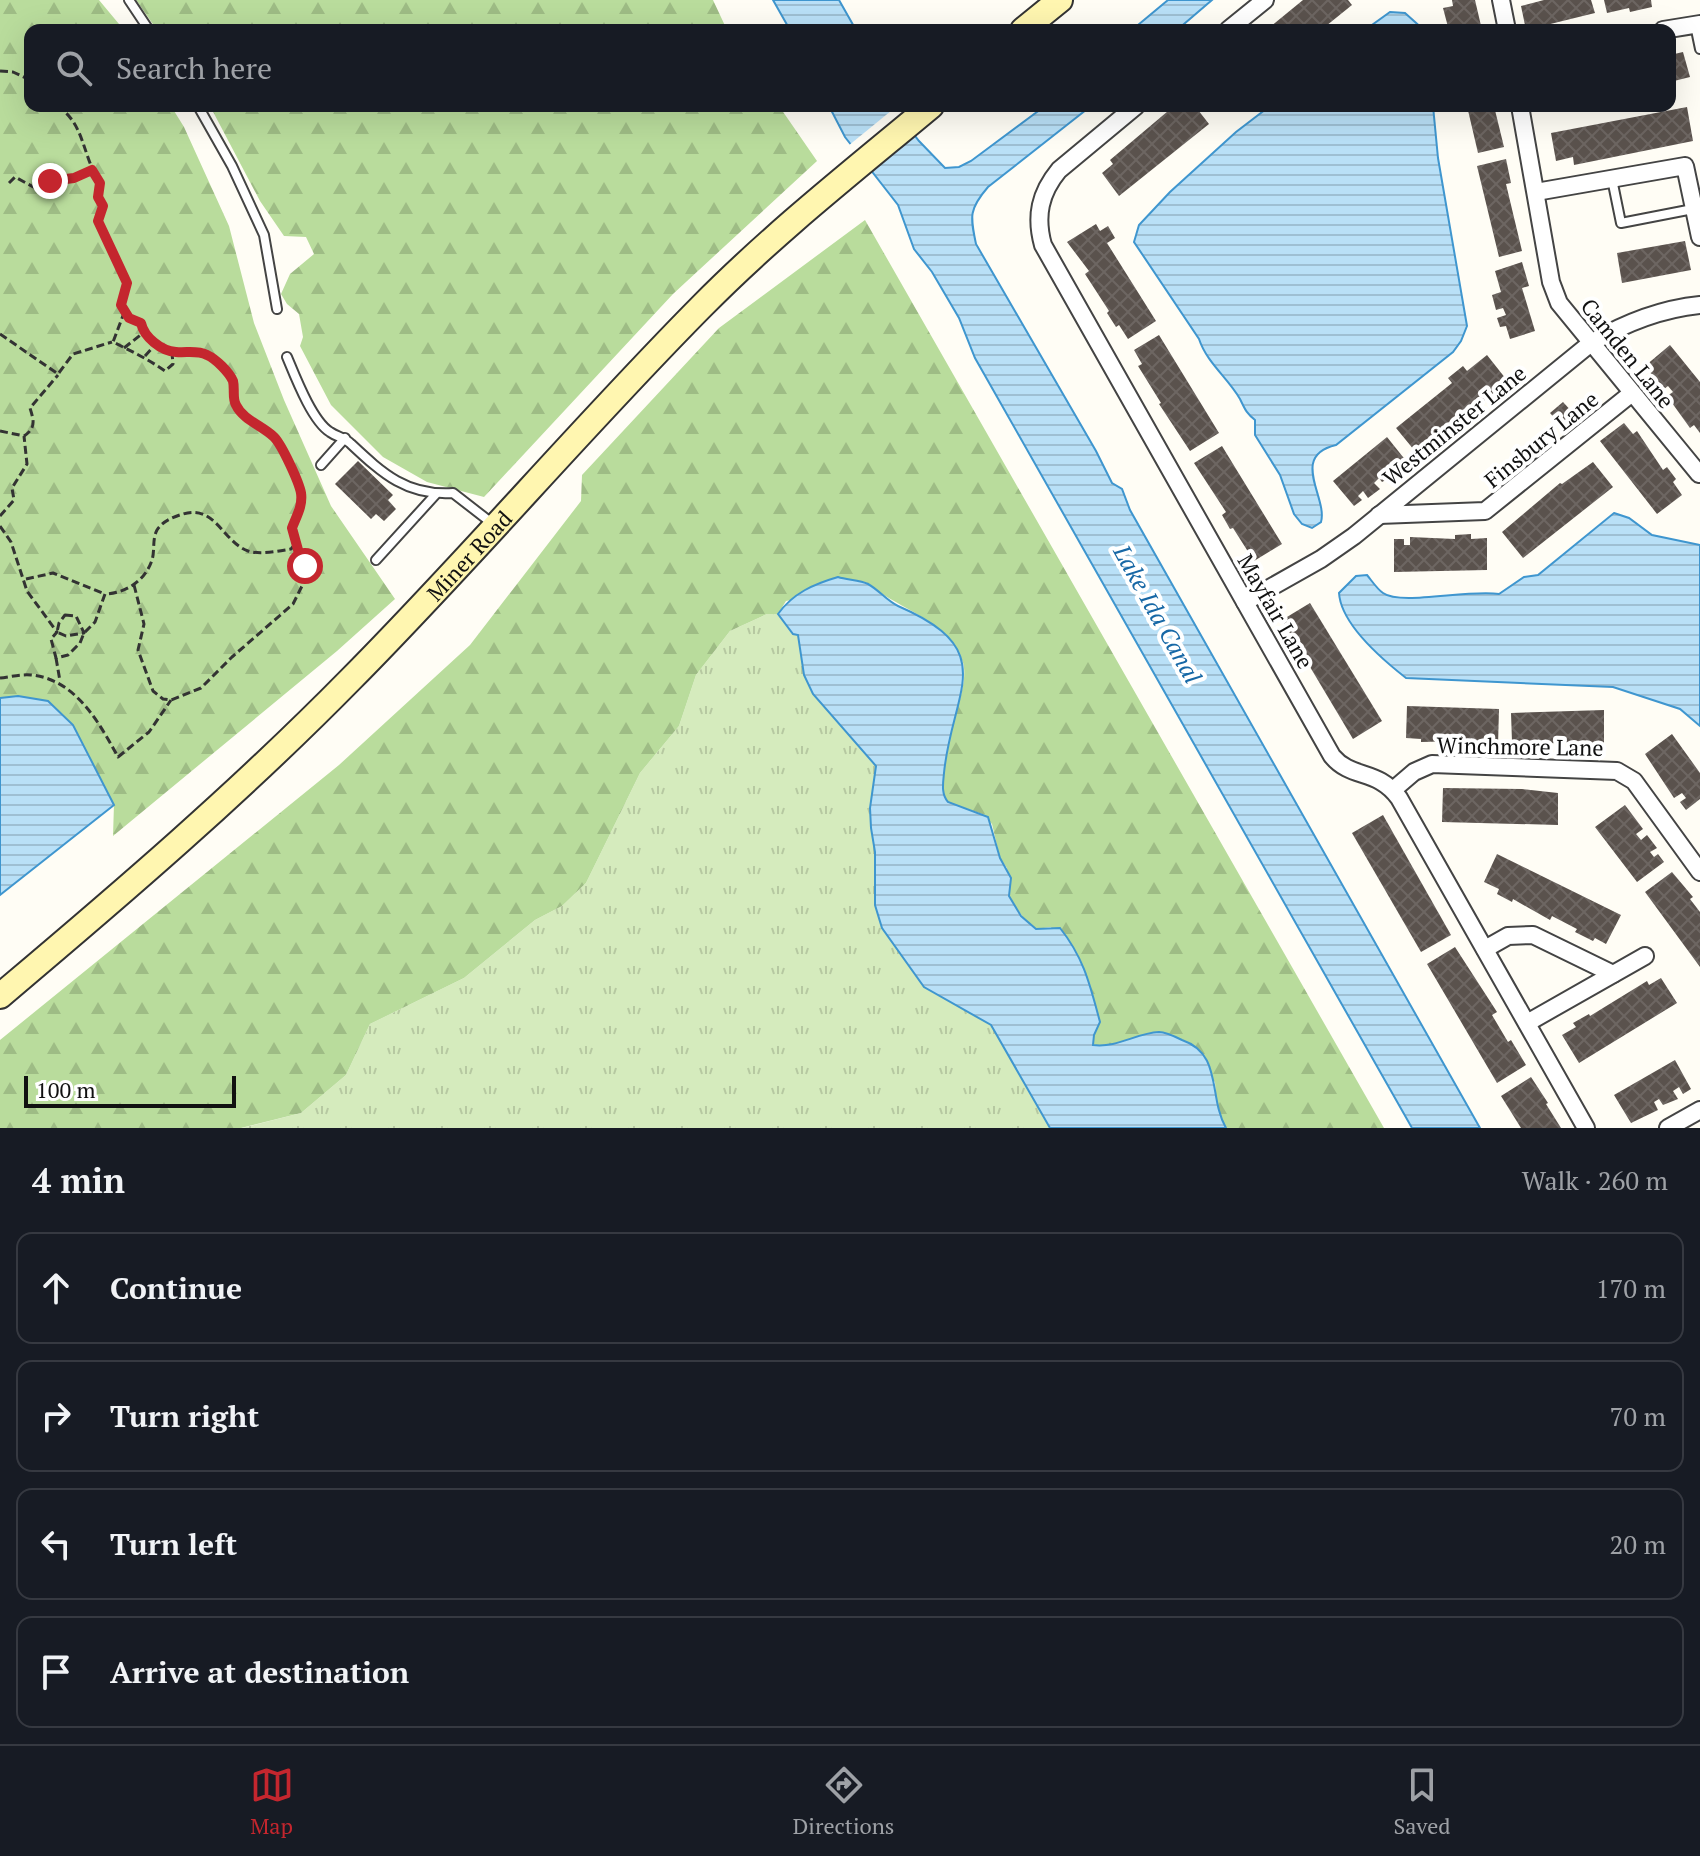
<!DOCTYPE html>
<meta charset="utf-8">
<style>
:root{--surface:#171b24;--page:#242831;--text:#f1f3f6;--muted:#9ea1a6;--line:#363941;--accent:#c4262e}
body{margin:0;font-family:"PT Serif",serif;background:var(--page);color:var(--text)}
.scale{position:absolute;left:24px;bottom:20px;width:212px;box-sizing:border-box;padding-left:8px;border:4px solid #111;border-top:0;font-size:22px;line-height:28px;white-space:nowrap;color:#111;-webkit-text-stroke:6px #fff;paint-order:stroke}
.stop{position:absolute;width:24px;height:24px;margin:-18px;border:6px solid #c4262e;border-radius:50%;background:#fff}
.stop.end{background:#c4262e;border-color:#fff;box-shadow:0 2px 8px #0008}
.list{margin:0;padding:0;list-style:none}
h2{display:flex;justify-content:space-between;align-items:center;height:104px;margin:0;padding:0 32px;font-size:34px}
h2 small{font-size:26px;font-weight:400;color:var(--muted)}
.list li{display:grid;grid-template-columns:52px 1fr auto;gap:24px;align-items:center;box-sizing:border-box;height:112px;margin:0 16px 16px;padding:0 16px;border:2px solid var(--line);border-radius:16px}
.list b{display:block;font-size:30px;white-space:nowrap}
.list em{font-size:26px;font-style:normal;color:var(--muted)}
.icon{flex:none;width:44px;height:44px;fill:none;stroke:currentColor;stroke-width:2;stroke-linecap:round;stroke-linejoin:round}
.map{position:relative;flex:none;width:1700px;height:1128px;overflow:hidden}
.search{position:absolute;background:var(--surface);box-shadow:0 8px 32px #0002;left:24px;right:24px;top:24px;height:88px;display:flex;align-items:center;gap:20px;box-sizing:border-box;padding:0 28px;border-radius:16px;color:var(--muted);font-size:30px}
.sheet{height:616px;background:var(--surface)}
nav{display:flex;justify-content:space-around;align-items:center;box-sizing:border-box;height:112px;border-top:2px solid var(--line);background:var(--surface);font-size:22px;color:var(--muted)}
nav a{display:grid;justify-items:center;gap:4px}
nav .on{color:var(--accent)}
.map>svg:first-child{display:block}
.grass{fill:url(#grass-tufts)}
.forest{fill:url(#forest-firs)}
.water{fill:url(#water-rules);stroke:#3f96cf;stroke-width:2}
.pier{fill:#fffdf5}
.building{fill:url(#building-cross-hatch)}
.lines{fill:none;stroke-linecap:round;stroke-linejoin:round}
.lane-casing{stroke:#444;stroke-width:12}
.street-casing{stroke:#444;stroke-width:20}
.secondary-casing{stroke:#333;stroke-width:28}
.path{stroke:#333;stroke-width:3;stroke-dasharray:8 4;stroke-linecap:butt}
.lane{stroke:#fff;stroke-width:8}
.street{stroke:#fff;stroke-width:16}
.secondary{stroke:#fff6b0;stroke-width:24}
.route{stroke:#c4262e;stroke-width:10}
.labels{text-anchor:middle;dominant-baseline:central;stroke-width:8;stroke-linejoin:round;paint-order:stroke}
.street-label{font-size:22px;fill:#111;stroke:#fff}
.water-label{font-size:24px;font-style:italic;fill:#1768a6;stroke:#fff}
</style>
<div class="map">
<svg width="1700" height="1128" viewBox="0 0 1700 1128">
<defs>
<pattern id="grass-tufts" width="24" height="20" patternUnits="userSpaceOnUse" patternTransform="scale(2)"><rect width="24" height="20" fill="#d5ebbd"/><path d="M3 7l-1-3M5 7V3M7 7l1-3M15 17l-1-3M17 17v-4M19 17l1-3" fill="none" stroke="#b6c8a1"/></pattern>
<pattern id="forest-firs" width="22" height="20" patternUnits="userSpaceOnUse" patternTransform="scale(2)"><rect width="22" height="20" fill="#b9dc9c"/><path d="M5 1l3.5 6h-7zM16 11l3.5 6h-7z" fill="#9ebc85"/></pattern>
<pattern id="water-rules" width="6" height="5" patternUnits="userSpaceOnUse" patternTransform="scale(2)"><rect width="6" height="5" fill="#b9e0f7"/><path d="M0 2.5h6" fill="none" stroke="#9ebfd3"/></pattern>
<pattern id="building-cross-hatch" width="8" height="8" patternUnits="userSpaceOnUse" patternTransform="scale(2)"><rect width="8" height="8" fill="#5a524d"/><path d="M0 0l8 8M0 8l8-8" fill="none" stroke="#6d6662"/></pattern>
</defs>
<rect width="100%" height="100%" fill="#fffdf5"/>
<path class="grass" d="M 767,614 L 778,614 L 792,634 L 798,635 L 804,675 L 842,727 L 876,766 L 870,808 L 871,828 L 875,852 L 875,905 L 882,928 L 924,987 L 991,1025 L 1050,1128 L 242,1128 L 301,1113 L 346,1075 L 370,1024 L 464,978 L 535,920 L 562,906 L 586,883 L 640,773 L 679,726 L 696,675 L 730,631 Z"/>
<g class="forest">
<path d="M 0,0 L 99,0 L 124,30 L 30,30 L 30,106 L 171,106 L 184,127 L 229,226 L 254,323 L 284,400 L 331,506 L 395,599 L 337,651 L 113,836 L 114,804 L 18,696 L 0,698 Z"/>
<path d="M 136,0 L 713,0 L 727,30 L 157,30 Z"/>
<path d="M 210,106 L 779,106 L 817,161 L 673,294 L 484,497 L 427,482 L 383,457 L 331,405 L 300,346 L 303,337 L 299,314 L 287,304 L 281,294 L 290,274 L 314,254 L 306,237 L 284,236 L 260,201 Z"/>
<path d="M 865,220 L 1384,1128 L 1226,1128 L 1217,1110 L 1215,1082 L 1160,1032 L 1107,1047 L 1093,1046 L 1094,1035 L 1051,927 L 1036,929 L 1030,926 L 1014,905 L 1009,896 L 1007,868 L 1000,858 L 992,824 L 982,814 L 948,802 C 926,775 968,701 964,668 C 964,661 958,652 954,646 C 934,616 895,606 868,584 L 786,601 L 778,614 L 767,614 L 730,631 L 696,675 L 679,726 L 640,773 L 586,883 L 562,906 L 535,920 L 464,978 L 370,1024 L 346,1075 L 301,1113 L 241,1128 L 0,1128 L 0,1040 L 339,765 L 470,645 L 581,501 L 582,475 L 719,328 Z"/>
</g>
<g class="water">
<path d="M 773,0 L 839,0 L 856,30 L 790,30 Z"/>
<path d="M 1168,0 L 1212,0 L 1177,30 L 1132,30 Z"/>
<path d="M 1390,12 L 1405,13 L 1424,30 L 1365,30 Z"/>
<path d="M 829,106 L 892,106 L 919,141 L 945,168 L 959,167 L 971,161 L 1045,106 L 1091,106 L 988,187 C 969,209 970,216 976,244 L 1096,451 L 1112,483 L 1122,489 L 1130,510 L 1480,1128 L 1412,1128 L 975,358 L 959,318 L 932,272 L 914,249 L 898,205 L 845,137 Z"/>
<path d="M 1270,106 L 1433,106 L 1438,158 L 1467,326 L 1461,341 L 1453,352 L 1336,445 C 1289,456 1328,498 1321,522 L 1312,528 L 1302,524 L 1294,514 L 1280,475 L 1255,435 L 1255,420 C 1246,413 1245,409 1240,399 C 1228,378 1207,363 1199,339 L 1134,242 L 1139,225 L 1170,192 L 1236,132 Z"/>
<path d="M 1614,513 L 1629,518 L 1652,535 L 1700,545 L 1700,726 L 1680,709 L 1613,687 L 1406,678 C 1383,660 1341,624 1339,593 L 1356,576 L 1367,575 C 1372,581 1377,589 1383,593 C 1401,606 1468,589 1499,594 L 1524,577 L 1538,575 Z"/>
<path d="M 838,577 C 847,580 860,580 868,584 C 879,590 887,601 898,606 C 1002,651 952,690 944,773 C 943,783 941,794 948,802 L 988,817 L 1000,858 L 1011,878 L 1009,896 L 1021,916 L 1036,929 L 1060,928 C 1084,958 1090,985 1100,1022 L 1094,1035 L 1093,1045 C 1118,1048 1136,1033 1159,1032 C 1166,1032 1176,1037 1182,1040 C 1223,1054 1208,1097 1226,1128 L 1050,1128 L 991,1025 L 924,987 L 882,928 L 875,905 L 875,852 L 871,828 L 870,808 L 876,766 L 813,694 L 804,675 L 798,635 L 793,634 L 778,614 C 793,593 814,584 838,577 Z"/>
<path d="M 18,696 L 48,701 L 73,725 L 114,805 L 0,895 L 0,698 Z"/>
</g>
<path class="pier" d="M 897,106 L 917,132 L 869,172 L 848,146 Z"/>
<g class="building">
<path d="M 1303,0 L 1348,0 L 1352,5 L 1321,30 L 1272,30 L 1270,27 Z"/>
<path d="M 1452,0 L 1475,0 L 1482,30 L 1448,27 L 1443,8 L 1453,6 Z"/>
<path d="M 1544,0 L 1591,0 L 1595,13 L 1526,30 L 1521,6 Z"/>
<path d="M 1604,0 L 1651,0 L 1652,7 L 1630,12 L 1629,8 L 1607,13 Z"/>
<path d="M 1683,52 L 1690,77 L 1670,82 L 1670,55 Z"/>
<path d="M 1174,106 L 1195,106 L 1209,124 L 1119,196 L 1102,173 L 1113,164 L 1110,160 Z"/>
<path d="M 1467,106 L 1494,106 L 1504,147 L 1478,153 Z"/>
<path d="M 1687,107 L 1693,141 L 1574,165 L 1573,157 L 1556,161 L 1551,133 Z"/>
<path d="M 1506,159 L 1511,183 L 1506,184 L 1522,251 L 1499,257 L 1477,166 Z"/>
<path d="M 1096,224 L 1100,231 L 1108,226 L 1115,238 L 1107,243 L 1156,321 L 1128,339 L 1119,325 L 1116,327 L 1107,313 L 1109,311 L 1085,274 L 1089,271 L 1067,242 Z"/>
<path d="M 1685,241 L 1691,270 L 1622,283 L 1617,253 Z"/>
<path d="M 1522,262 L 1529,286 L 1522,288 L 1535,331 L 1510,339 L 1506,326 L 1500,327 L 1497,318 L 1506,315 L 1503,308 L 1496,310 L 1492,295 L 1501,292 L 1495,271 Z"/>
<path d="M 1159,335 L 1219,433 L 1190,451 L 1159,404 L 1161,403 L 1138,366 L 1142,364 L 1134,350 Z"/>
<path d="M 1670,345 L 1700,382 L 1700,433 L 1694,425 L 1690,428 L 1667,396 L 1673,392 L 1668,386 L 1660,392 L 1652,382 L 1655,379 L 1645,366 Z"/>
<path d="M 1487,355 L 1506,379 L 1493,389 L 1495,392 L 1462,419 L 1463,420 L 1450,431 L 1447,427 L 1423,446 L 1426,451 L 1419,456 L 1396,428 L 1452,383 L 1448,378 L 1463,366 L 1467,371 Z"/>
<path d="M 1563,402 L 1574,414 L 1560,425 L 1550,413 Z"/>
<path d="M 1624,423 L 1633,434 L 1637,431 L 1663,470 L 1667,467 L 1676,479 L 1673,482 L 1682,495 L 1657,514 L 1600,441 Z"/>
<path d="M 1387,437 L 1407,462 L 1400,468 L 1396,463 L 1391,467 L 1397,474 L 1382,482 L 1379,478 L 1374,483 L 1380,489 L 1368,498 L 1363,491 L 1358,496 L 1362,500 L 1354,506 L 1333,481 Z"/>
<path d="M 1222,446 L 1282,544 L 1254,561 L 1233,528 L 1230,529 L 1222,515 L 1226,512 L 1194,463 Z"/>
<path d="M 358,461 L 393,495 L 388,500 L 396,509 L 384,521 L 376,514 L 371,519 L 335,484 Z"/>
<path d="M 1593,462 L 1613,487 L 1523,558 L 1502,532 L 1560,483 L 1562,484 Z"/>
<path d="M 1471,534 L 1471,539 L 1487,538 L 1487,570 L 1394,572 L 1394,539 L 1404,539 L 1404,545 L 1410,545 L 1410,537 L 1455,539 L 1455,535 Z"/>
<path d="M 1310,603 L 1382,721 L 1353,739 L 1282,620 Z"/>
<path d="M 1407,706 L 1499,709 L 1498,746 L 1465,745 L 1465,741 L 1421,742 L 1421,739 L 1406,738 Z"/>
<path d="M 1604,710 L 1604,746 L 1570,747 L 1570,742 L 1527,745 L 1527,742 L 1512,742 L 1511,713 Z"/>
<path d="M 1672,734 L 1700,773 L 1700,799 L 1686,810 L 1680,802 L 1686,798 L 1682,793 L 1674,798 L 1645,754 Z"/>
<path d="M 1443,788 L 1522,789 L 1558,793 L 1558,825 L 1442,822 Z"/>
<path d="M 1625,805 L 1643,829 L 1636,834 L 1641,840 L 1647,835 L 1657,848 L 1650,852 L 1654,857 L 1658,854 L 1664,862 L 1637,882 L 1595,827 Z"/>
<path d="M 1383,815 L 1451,935 L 1421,952 L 1352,833 Z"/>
<path d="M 1497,854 L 1621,915 L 1606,944 L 1595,938 L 1593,941 L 1575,932 L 1577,929 L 1552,916 L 1550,920 L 1513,899 L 1512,902 L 1497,894 L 1499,889 L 1484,882 Z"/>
<path d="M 1672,872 L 1693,897 L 1690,899 L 1700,912 L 1700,967 L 1645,892 Z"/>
<path d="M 1455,947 L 1497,1012 L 1492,1015 L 1508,1042 L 1511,1040 L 1526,1065 L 1497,1083 L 1427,964 Z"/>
<path d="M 1661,978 L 1677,1003 L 1579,1063 L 1562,1035 L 1576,1027 L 1573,1023 L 1589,1014 L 1590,1016 L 1647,981 L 1649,985 Z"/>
<path d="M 1675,1060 L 1691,1089 L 1683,1094 L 1679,1087 L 1673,1091 L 1678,1099 L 1663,1105 L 1659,1099 L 1654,1102 L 1658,1110 L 1631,1123 L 1614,1095 Z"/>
<path d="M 1531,1077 L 1548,1103 L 1546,1104 L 1561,1128 L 1521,1128 L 1501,1096 Z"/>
</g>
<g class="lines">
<g class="lane-casing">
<g id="lane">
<path d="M 129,0 L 149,30"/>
<path d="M 1695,25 L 1700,49"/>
<path d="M 198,106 L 232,166 L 264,235 L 277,309"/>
<path d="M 1612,179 L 1621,223 L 1693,209"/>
<path d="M 287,357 C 295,376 312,421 330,432 C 337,437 344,437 351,444 C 383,474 407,496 453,493 L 493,524"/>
<path d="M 321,465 L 345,438"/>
<path d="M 376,560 L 436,494"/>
</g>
</g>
<g class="street-casing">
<g id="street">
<path d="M 1501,0 L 1507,30"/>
<path d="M 1228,30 L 1265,0"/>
<path d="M 1663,30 L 1700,24"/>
<path d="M 1136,106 L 1059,170 C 1040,193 1035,216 1043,245 L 1332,756 C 1352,780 1377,768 1399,798 L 1586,1128"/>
<path d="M 1520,106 L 1551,282 L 1559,303 L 1699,474"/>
<path d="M 1536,192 L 1685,166 L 1700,237"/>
<path d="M 1379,515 L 1485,511 L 1632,393"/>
<path d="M 1245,602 L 1321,559 L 1354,536 L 1591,343 C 1625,323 1660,309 1700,305"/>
<path d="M 1393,790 L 1414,772 L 1432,764 L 1617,771 L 1634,781 L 1700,872"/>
<path d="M 1485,949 L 1508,936 L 1533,935 L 1613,974"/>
<path d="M 1527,1023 L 1645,956"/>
<path d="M 1668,1128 L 1700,1110"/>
</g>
</g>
<g class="secondary-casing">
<g id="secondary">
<path d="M 1023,30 L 1060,0"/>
<path id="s1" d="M 0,996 C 121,894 240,792 351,679 C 471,558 582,427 702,306 C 773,234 853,171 931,106"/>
</g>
</g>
<g class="path">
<path d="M 0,71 L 13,72 L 30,80"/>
<path d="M 57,106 C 85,123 82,156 100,183 L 98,197 L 103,206 L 98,221 L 127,283 L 121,305 L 124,313 L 113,342 C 131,351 148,359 165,371 L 173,364 L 172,353"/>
<path d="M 9,183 L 15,177 L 37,189 C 54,178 73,178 92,170"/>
<path d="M 0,334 L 58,374 L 73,354 L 112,342"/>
<path d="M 124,348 L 143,333"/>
<path d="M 145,356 L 156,344"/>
<path d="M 0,431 L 24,436 C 36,428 34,421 30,408 L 58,375"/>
<path d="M 0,516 L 14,500 L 12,488 L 27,464 L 24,436"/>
<path d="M 0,526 L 11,542 L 27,591 L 57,632 L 51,639 L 56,658 L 68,655 L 80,643 L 84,633 L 95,622 L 105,594 C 126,593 145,581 152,560 C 155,551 152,539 157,530 C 163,521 173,517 183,514 C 215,504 223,542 248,551 C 260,555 279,551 291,549 L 296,543 L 292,528 C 296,517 303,506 301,493 C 299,482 282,445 274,437 C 263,426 243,420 236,405 C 232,397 235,388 233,381 C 229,372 216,359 207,355 C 197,350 187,353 176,352 C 161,351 145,337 141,323 L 124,313"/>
<path d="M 26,579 L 53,573 L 105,594"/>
<path d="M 134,585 L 144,624 L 138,650 L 153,691 L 163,699 L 171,700 L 201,688 L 232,657 L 293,604 L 306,578 L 306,571 L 296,543"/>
<path d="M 65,615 L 76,616 L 84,633 L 66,636 L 57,632 L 59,623 Z"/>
<path d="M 56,658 L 60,681"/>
<path d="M 0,678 C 10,677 21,674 31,675 C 75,679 99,722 118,757 L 149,732 L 171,700"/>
</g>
<use href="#lane" class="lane"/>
<use href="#street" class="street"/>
<use href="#secondary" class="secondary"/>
</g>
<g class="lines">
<path class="route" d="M 50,181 L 74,178 L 92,170 L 100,183 L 98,197 L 103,206 L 98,221 L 127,283 L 121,305 L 129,318 L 141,323 C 144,337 161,351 176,352 C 187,353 197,350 207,355 C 216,359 229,372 233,381 C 235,389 232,398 236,405 C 243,420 263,426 274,437 C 282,445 299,482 301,493 C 303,506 296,517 292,528 L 300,557 L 305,566"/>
</g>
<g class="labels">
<g class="street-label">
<text transform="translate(1628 353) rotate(51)">Camden Lane</text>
<text transform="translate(1454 425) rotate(-39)">Westminster Lane</text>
<text transform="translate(1541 439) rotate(-39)">Finsbury Lane</text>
<text stroke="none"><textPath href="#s1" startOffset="644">Miner Road</textPath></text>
<text transform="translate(1276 611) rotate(60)">Mayfair Lane</text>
<text transform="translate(1520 746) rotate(1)">Winchmore Lane</text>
</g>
<g class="water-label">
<text transform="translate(1158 614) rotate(61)">Lake Ida Canal</text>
</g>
</g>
</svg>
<div class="scale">100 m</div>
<div class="stop" style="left:305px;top:566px"></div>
<div class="stop end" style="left:50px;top:181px"></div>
<div class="search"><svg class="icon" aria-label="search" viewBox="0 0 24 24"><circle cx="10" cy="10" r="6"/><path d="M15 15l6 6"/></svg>Search here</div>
</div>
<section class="sheet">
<h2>4 min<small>Walk · 260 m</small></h2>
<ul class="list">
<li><svg class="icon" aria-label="ahead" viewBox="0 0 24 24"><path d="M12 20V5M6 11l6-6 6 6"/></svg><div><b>Continue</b></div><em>170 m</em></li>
<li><svg class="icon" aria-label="right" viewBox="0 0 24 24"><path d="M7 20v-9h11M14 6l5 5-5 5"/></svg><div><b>Turn right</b></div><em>70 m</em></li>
<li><svg class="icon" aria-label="left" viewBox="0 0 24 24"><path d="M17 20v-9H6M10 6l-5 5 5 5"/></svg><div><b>Turn left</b></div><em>20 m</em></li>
<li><svg class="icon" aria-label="arrive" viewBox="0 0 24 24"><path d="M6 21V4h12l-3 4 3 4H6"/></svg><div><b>Arrive at destination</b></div></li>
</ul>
</section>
<nav>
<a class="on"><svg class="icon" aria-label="map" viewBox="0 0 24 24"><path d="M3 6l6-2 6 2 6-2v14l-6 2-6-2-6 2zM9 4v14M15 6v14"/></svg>Map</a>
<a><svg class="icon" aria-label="directions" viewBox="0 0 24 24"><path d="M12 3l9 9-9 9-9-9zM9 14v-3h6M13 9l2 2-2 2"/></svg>Directions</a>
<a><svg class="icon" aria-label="saved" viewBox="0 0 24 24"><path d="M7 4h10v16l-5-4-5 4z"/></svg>Saved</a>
</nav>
